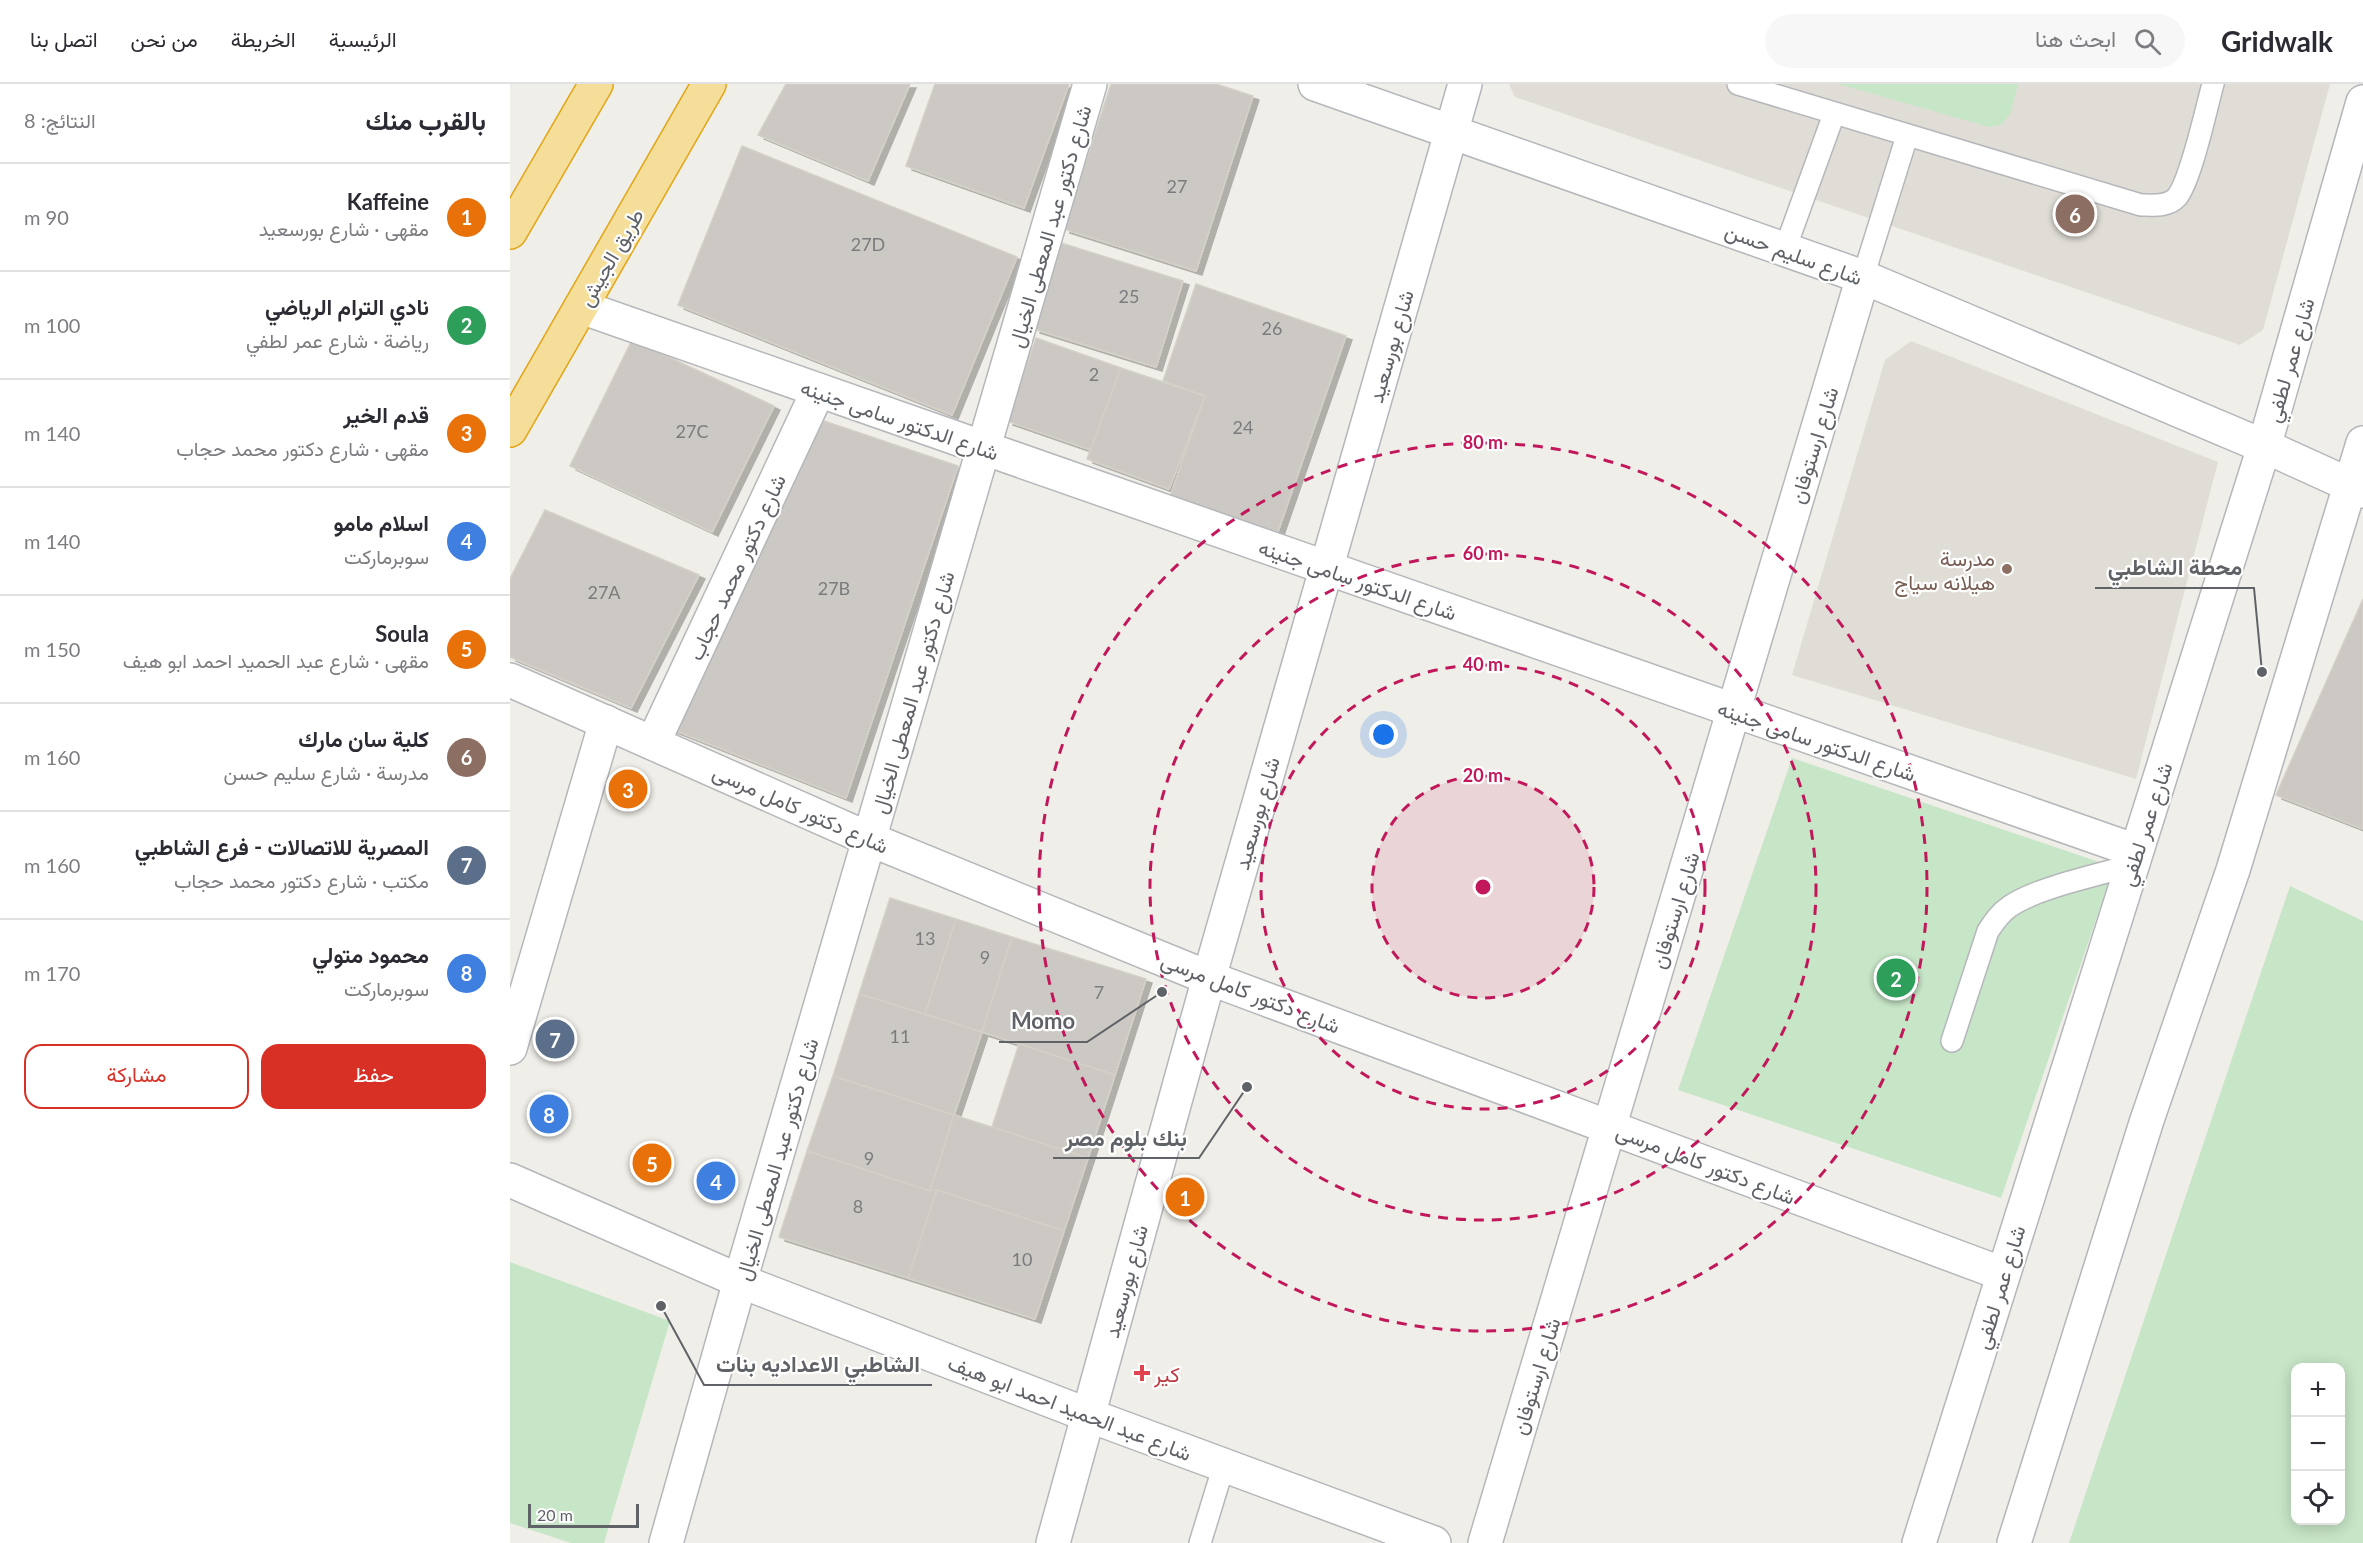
<!DOCTYPE html>
<html lang="ar">
<meta charset="utf-8">
<style>
:root{--surface:#fff;--page:#f7f7f7;--text:#2b2b33;--muted:#7c7c81;--line:#e1e1e2;--accent:#d93025}
body{margin:0;font-family:Lato,Vazirmatn,sans-serif;background:var(--page);color:var(--text);direction:rtl}
.controls{position:absolute;right:18px;bottom:18px;display:grid;overflow:hidden;border-radius:12px;box-shadow:0 3px 15px #0003}
.controls button{width:54px;height:54px;display:grid;place-items:center;padding:0;border:0;border-bottom:2px solid var(--line);background:var(--surface);color:var(--text);font:30px sans-serif}
.scale{position:absolute;left:18px;bottom:15px;width:111px;box-sizing:border-box;padding-left:6px;border:3px solid #5f6267;border-top:0;font-size:16px;line-height:21px;white-space:nowrap;color:#5f6267;-webkit-text-stroke:4px #fff;paint-order:stroke}
.you{position:absolute;left:874px;top:651px;width:21px;height:21px;margin:-15px;border:4px solid #fff;border-radius:50%;background:#1a73e8;box-shadow:0 0 0 9px #1a73e833}
.badge{display:grid;place-items:center;width:39px;height:39px;border-radius:50%;background:var(--accent);color:#fff;font-size:20px;font-weight:700}
.pin{position:absolute;translate:-50% -50%;border:3px solid #fff;box-shadow:0 2px 6px #0006}
.list{margin:0;padding:0;list-style:none}
h2{display:flex;justify-content:space-between;align-items:center;height:78px;margin:0;padding:0 24px;font-size:26px}
h2 small{font-size:20px;font-weight:400;color:var(--muted)}
.list li{display:grid;grid-template-columns:39px 1fr auto;gap:18px;align-items:center;box-sizing:border-box;height:108px;padding:0 24px;border-top:2px solid var(--line)}
.list b{display:block;font-size:22px;white-space:nowrap}
.list p{margin:0;font-size:20px;white-space:nowrap;color:var(--muted)}
.list em{font-size:20px;font-style:normal;color:var(--muted)}
.actions{display:flex;gap:12px;padding:18px 24px}
.actions a{flex:1;padding:14px 0;border:2px solid var(--accent);border-radius:18px;text-align:center;font-size:21px;color:var(--accent)}
.actions .main{background:var(--accent);color:#fff}
.icon{flex:none;width:33px;height:33px;fill:none;stroke:currentColor;stroke-width:2;stroke-linecap:round;stroke-linejoin:round}
.map{position:relative;flex:none;width:1853px;height:1459px;overflow:hidden;direction:ltr}
header{display:flex;align-items:center;gap:36px;box-sizing:border-box;height:84px;padding:0 30px;background:var(--surface);border-bottom:2px solid var(--line)}
header strong{font-size:28px}
nav{display:flex;gap:33px;margin-inline-start:auto;font-size:21px}
.search{width:420px;height:54px;background:var(--page);display:flex;align-items:center;gap:15px;box-sizing:border-box;padding:0 21px;border-radius:33px;color:var(--muted);font-size:22px}
main{display:flex}
aside{flex:1;background:var(--surface)}
.map>svg:first-child{display:block}
.education{fill:#e0ddd6}
.green{fill:#c7e5c7;fill-rule:evenodd}
.building{fill:#ccc9c4;stroke:#d4d0c7;stroke-width:1.5;filter:url(#shadow)}
.lines{fill:none;stroke-linecap:round;stroke-linejoin:round}
.lane-casing{stroke:#b5b7bb;stroke-width:24}
.street-casing{stroke:#b5b7bb;stroke-width:36}
.secondary-casing{stroke:#b4b6bb;stroke-width:36}
.highway-casing{stroke:#e4a513;stroke-width:36}
.lane{stroke:#fff;stroke-width:21}
.street{stroke:#fff;stroke-width:33}
.secondary{stroke:#fff;stroke-width:33}
.highway{stroke:#f5de9a;stroke-width:33}
.ring{fill:none;stroke:#c2185b;stroke-width:3;stroke-dasharray:10 8}
.education-dot{fill:#8d6e63;stroke:#fff;stroke-width:2}
.health-dot{fill:#e0444e;stroke:#fff;stroke-width:2}
.labels{text-anchor:middle;dominant-baseline:central;stroke-width:4.5;stroke-linejoin:round;paint-order:stroke}
.number-label{font-size:18px;fill:#7a7c7e}
.street-label{font-size:21px;fill:#5f6267;stroke:#fff}
.education-label{font-size:21px;fill:#785e54;stroke:#fff;text-anchor:end}
.health-label{font-size:21px;fill:#be3a42;stroke:#fff;text-anchor:start}
.centre{fill:#c2185b;stroke:#fff;stroke-width:3}
.ring-label{font-size:18px;text-anchor:middle;font-weight:bold;fill:#c2185b;stroke:#fff;stroke-width:4.5;stroke-linejoin:round;paint-order:stroke}
.leader{fill:none;stroke:#5f6267;stroke-width:2}
.callout-dot{fill:#5f6267;stroke:#fff;stroke-width:2}
.callout-label{font-size:22px;text-anchor:middle;font-weight:bold;fill:#5f6267;stroke:#fff;stroke-width:4.5;stroke-linejoin:round;paint-order:stroke}
</style>
<header>
<strong>Gridwalk</strong>
<div class="search"><svg class="icon" aria-label="search" viewBox="0 0 24 24"><circle cx="10" cy="10" r="6"/><path d="M15 15l6 6"/></svg>ابحث هنا</div>
<nav><a>الرئيسية</a><a>الخريطة</a><a>من نحن</a><a>اتصل بنا</a></nav>
</header>
<main>
<div class="map">
<svg width="1853" height="1459" viewBox="0 0 1853 1459">
<defs>
<filter id="shadow"><feDropShadow dx="6" dy="4" stdDeviation="0" flood-color="#0004"/></filter>
</defs>
<rect width="100%" height="100%" fill="#f0eee8"/>
<g class="education">
<path d="M 999,0 L 1820,0 L 1753,246 L 1730,261 L 1005,13 Z"/>
<path d="M 1401,257 L 1708,378 L 1626,695 L 1282,591 L 1375,276 Z"/>
</g>
<g class="green">
<path d="M 1328,0 L 1508,0 L 1500,30 L 1491,41 L 1479,43 Z"/>
<path d="M 1282,674 L 1604,783 L 1491,1114 L 1168,1006 Z"/>
<path d="M 1780,802 L 1853,837 L 1853,1459 L 1559,1459 ZM 1786,1284 L 1830,1284 L 1830,1436 L 1786,1436 Z"/>
<path d="M 0,1178 L 160,1237 L 94,1459 L 61,1459 L 0,1439 Z"/>
</g>
<g class="building">
<path d="M 276,0 L 400,0 L 358,97 L 248,51 Z"/>
<path d="M 425,0 L 559,0 L 514,124 L 396,82 Z"/>
<path d="M 601,0 L 706,0 L 743,12 L 686,187 L 554,145 Z"/>
<path d="M 232,62 L 507,173 L 442,331 L 168,221 Z"/>
<path d="M 551,159 L 673,197 L 646,283 L 524,245 Z"/>
<path d="M 686,200 L 836,252 L 766,453 L 659,416 L 695,312 L 653,297 Z"/>
<path d="M 526,254 L 611,284 L 581,366 L 497,337 Z"/>
<path d="M 122,256 L 264,322 L 202,448 L 60,382 Z"/>
<path d="M 611,284 L 695,312 L 659,405 L 577,375 Z"/>
<path d="M 308,335 L 448,382 L 336,714 L 159,644 Z"/>
<path d="M 35,426 L 189,491 L 121,624 L 0,573 L 0,495 Z"/>
<path d="M 1853,515 L 1853,745 L 1766,711 Z"/>
<path d="M 380,814 L 446,835 L 415,930 L 349,910 Z"/>
<path d="M 446,835 L 502,853 L 472,948 L 415,930 Z"/>
<path d="M 502,853 L 636,895 L 605,991 L 472,948 Z"/>
<path d="M 349,910 L 472,948 L 444,1031 L 323,992 Z"/>
<path d="M 509,960 L 605,991 L 578,1074 L 482,1043 Z"/>
<path d="M 323,992 L 444,1031 L 420,1107 L 297,1067 Z"/>
<path d="M 444,1031 L 578,1074 L 554,1147 L 427,1106 L 420,1107 Z"/>
<path d="M 297,1067 L 420,1107 L 427,1106 L 398,1194 L 269,1153 Z"/>
<path d="M 427,1106 L 554,1147 L 525,1235 L 398,1194 Z"/>
</g>
<g class="lines">
<g class="lane-casing">
<g id="lane">
<path d="M 1228,0 L 1631,121 C 1643,121 1658,123 1667,113 C 1681,96 1696,25 1703,0"/>
<path d="M 1275,165 L 1324,30"/>
<path d="M 1353,193 L 1397,52"/>
<path d="M 1442,957 L 1478,847 C 1484,838 1490,829 1499,823 C 1525,804 1589,791 1622,781"/>
<path d="M 690,1459 L 714,1381"/>
</g>
</g>
<g class="street-casing">
<g id="street">
<path d="M 71,223 L 1626,767"/>
<path d="M 0,596 L 359,755 L 699,894 L 1493,1190"/>
<path d="M 143,659 L 308,307"/>
<path d="M 0,964 L 96,638"/>
<path d="M 0,1096 L 230,1197 L 578,1331 L 924,1459"/>
<path d="M 156,1459 L 230,1197 L 580,0"/>
<path d="M 975,1459 L 1353,193"/>
</g>
</g>
<g class="secondary-casing">
<g id="secondary">
<path d="M 805,0 L 1353,193 L 1772,370 L 1853,407"/>
<path d="M 543,1459 L 699,894 L 955,0"/>
<path d="M 1409,1459 L 1754,363 L 1853,18"/>
<path d="M 1504,1459 L 1637,1036 L 1723,786 L 1853,359"/>
</g>
</g>
<g class="highway-casing">
<g id="highway">
<path d="M 0,148 L 86,0"/>
<path d="M 0,346 L 199,0"/>
</g>
</g>
<use href="#lane" class="lane"/>
<use href="#street" class="street"/>
<use href="#secondary" class="secondary"/>
<use href="#highway" class="highway"/>
</g>
<circle cx="973" cy="803" r="111" fill="#c2185b" fill-opacity=".12"/>
<g class="ring">
<circle cx="973" cy="803" r="111"/>
<circle cx="973" cy="803" r="222"/>
<circle cx="973" cy="803" r="333"/>
<circle cx="973" cy="803" r="444"/>
</g>
<circle class="education-dot" cx="1497" cy="485" r="6"/>
<path class="health-dot" d="M629 1280h6v6h6v6h-6v6h-6v-6h-6v-6h6z"/>
<g class="labels">
<g class="number-label">
<text x="667" y="102">27</text>
<text x="358" y="160">27D</text>
<text x="619" y="212">25</text>
<text x="762" y="244">26</text>
<text x="584" y="290">2</text>
<text x="733" y="343">24</text>
<text x="182" y="347">27C</text>
<text x="324" y="504">27B</text>
<text x="94" y="508">27A</text>
<text x="415" y="854">13</text>
<text x="475" y="873">9</text>
<text x="589" y="908">7</text>
<text x="390" y="952">11</text>
<text x="359" y="1074">9</text>
<text x="348" y="1122">8</text>
<text x="512" y="1175">10</text>
</g>
<g class="street-label">
<text transform="translate(539 142) rotate(-74)">شارع دكتور عبد المعطى الخيال</text>
<text transform="translate(1284 169) rotate(20)">شارع سليم حسن</text>
<text transform="translate(100 173) rotate(-60)">طريق الجيش</text>
<text transform="translate(880 262) rotate(-74)">شارع بورسعيد</text>
<text transform="translate(1779 276) rotate(-74)">شارع عمر لطفي</text>
<text transform="translate(390 335) rotate(19)">شارع الدكتور سامى جنينه</text>
<text transform="translate(1303 361) rotate(-73)">شارع ارستوفان</text>
<text transform="translate(226 483) rotate(-65)">شارع دكتور محمد حجاب</text>
<text transform="translate(848 495) rotate(19)">شارع الدكتور سامى جنينه</text>
<text transform="translate(402 608) rotate(-74)">شارع دكتور عبد المعطى الخيال</text>
<text transform="translate(1307 656) rotate(19)">شارع الدكتور سامى جنينه</text>
<text transform="translate(291 724) rotate(24)">شارع دكتور كامل مرسى</text>
<text transform="translate(746 729) rotate(-74)">شارع بورسعيد</text>
<text transform="translate(1635 740) rotate(-72)">شارع عمر لطفي</text>
<text transform="translate(1164 826) rotate(-73)">شارع ارستوفان</text>
<text transform="translate(741 908) rotate(21)">شارع دكتور كامل مرسى</text>
<text transform="translate(266 1075) rotate(-74)">شارع دكتور عبد المعطى الخيال</text>
<text transform="translate(1196 1079) rotate(21)">شارع دكتور كامل مرسى</text>
<text transform="translate(615 1197) rotate(-75)">شارع بورسعيد</text>
<text transform="translate(1489 1203) rotate(-73)">شارع عمر لطفي</text>
<text transform="translate(1025 1292) rotate(-73)">شارع ارستوفان</text>
<text transform="translate(560 1323) rotate(21)">شارع عبد الحميد احمد ابو هيف</text>
</g>
<g class="education-label">
<text x="1485" y="473">مدرسة<tspan x="1485" dy="24">هيلانه سياج</tspan></text>
</g>
<g class="health-label">
<text x="644" y="1289">كير</text>
</g>
</g>
<circle cx="973" cy="803" r="9" class="centre"/>
<g class="ring-label">
<text x="973" y="365">80 m</text>
<text x="973" y="476">60 m</text>
<text x="973" y="587">40 m</text>
<text x="973" y="698">20 m</text>
</g>
<path class="leader" d="M1752 588L1744 504H1585M652 908L577 958H489M737 1003L689 1074H543M151 1222L194 1301H422"/>
<g class="callout-dot">
<circle cx="1752" cy="588" r="6"/>
<circle cx="652" cy="908" r="6"/>
<circle cx="737" cy="1003" r="6"/>
<circle cx="151" cy="1222" r="6"/>
</g>
<g class="callout-label">
<text x="1665" y="491">محطة الشاطبي</text>
<text x="533" y="945">Momo</text>
<text x="616" y="1062">بنك بلوم مصر</text>
<text x="308" y="1288">الشاطبي الاعداديه بنات</text>
</g>
</svg>
<div class="controls">
<button>+</button>
<button>−</button>
<button><svg class="icon" aria-label="locate" viewBox="0 0 24 24"><circle cx="12" cy="12" r="6"/><path d="M12 2v4M12 18v4M2 12h4M18 12h4"/></svg></button>
</div>
<div class="scale">20 m</div>
<div class="you"></div>
<div class="pin badge" style="left:675px;top:1113px;background:#e8710a">1</div>
<div class="pin badge" style="left:1386px;top:894px;background:#2e9e5b">2</div>
<div class="pin badge" style="left:118px;top:705px;background:#e8710a">3</div>
<div class="pin badge" style="left:206px;top:1097px;background:#3f7fe0">4</div>
<div class="pin badge" style="left:142px;top:1079px;background:#e8710a">5</div>
<div class="pin badge" style="left:1565px;top:130px;background:#8d6e63">6</div>
<div class="pin badge" style="left:45px;top:955px;background:#5c6f8a">7</div>
<div class="pin badge" style="left:39px;top:1030px;background:#3f7fe0">8</div>
</div>
<aside>
<h2>بالقرب منك<small>النتائج: 8</small></h2>
<ul class="list">
<li><span class="badge" style="background:#e8710a">1</span><div><b>Kaffeine</b><p>مقهى · شارع بورسعيد</p></div><em>90 m</em></li>
<li><span class="badge" style="background:#2e9e5b">2</span><div><b>نادي الترام الرياضي</b><p>رياضة · شارع عمر لطفي</p></div><em>100 m</em></li>
<li><span class="badge" style="background:#e8710a">3</span><div><b>قدم الخير</b><p>مقهى · شارع دكتور محمد حجاب</p></div><em>140 m</em></li>
<li><span class="badge" style="background:#3f7fe0">4</span><div><b>اسلام مامو</b><p>سوبرماركت</p></div><em>140 m</em></li>
<li><span class="badge" style="background:#e8710a">5</span><div><b>Soula</b><p>مقهى · شارع عبد الحميد احمد ابو هيف</p></div><em>150 m</em></li>
<li><span class="badge" style="background:#8d6e63">6</span><div><b>كلية سان مارك</b><p>مدرسة · شارع سليم حسن</p></div><em>160 m</em></li>
<li><span class="badge" style="background:#5c6f8a">7</span><div><b>المصرية للاتصالات - فرع الشاطبي</b><p>مكتب · شارع دكتور محمد حجاب</p></div><em>160 m</em></li>
<li><span class="badge" style="background:#3f7fe0">8</span><div><b>محمود متولي</b><p>سوبرماركت</p></div><em>170 m</em></li>
</ul>
<div class="actions"><a class="main">حفظ</a><a>مشاركة</a></div>
</aside>
</main>
